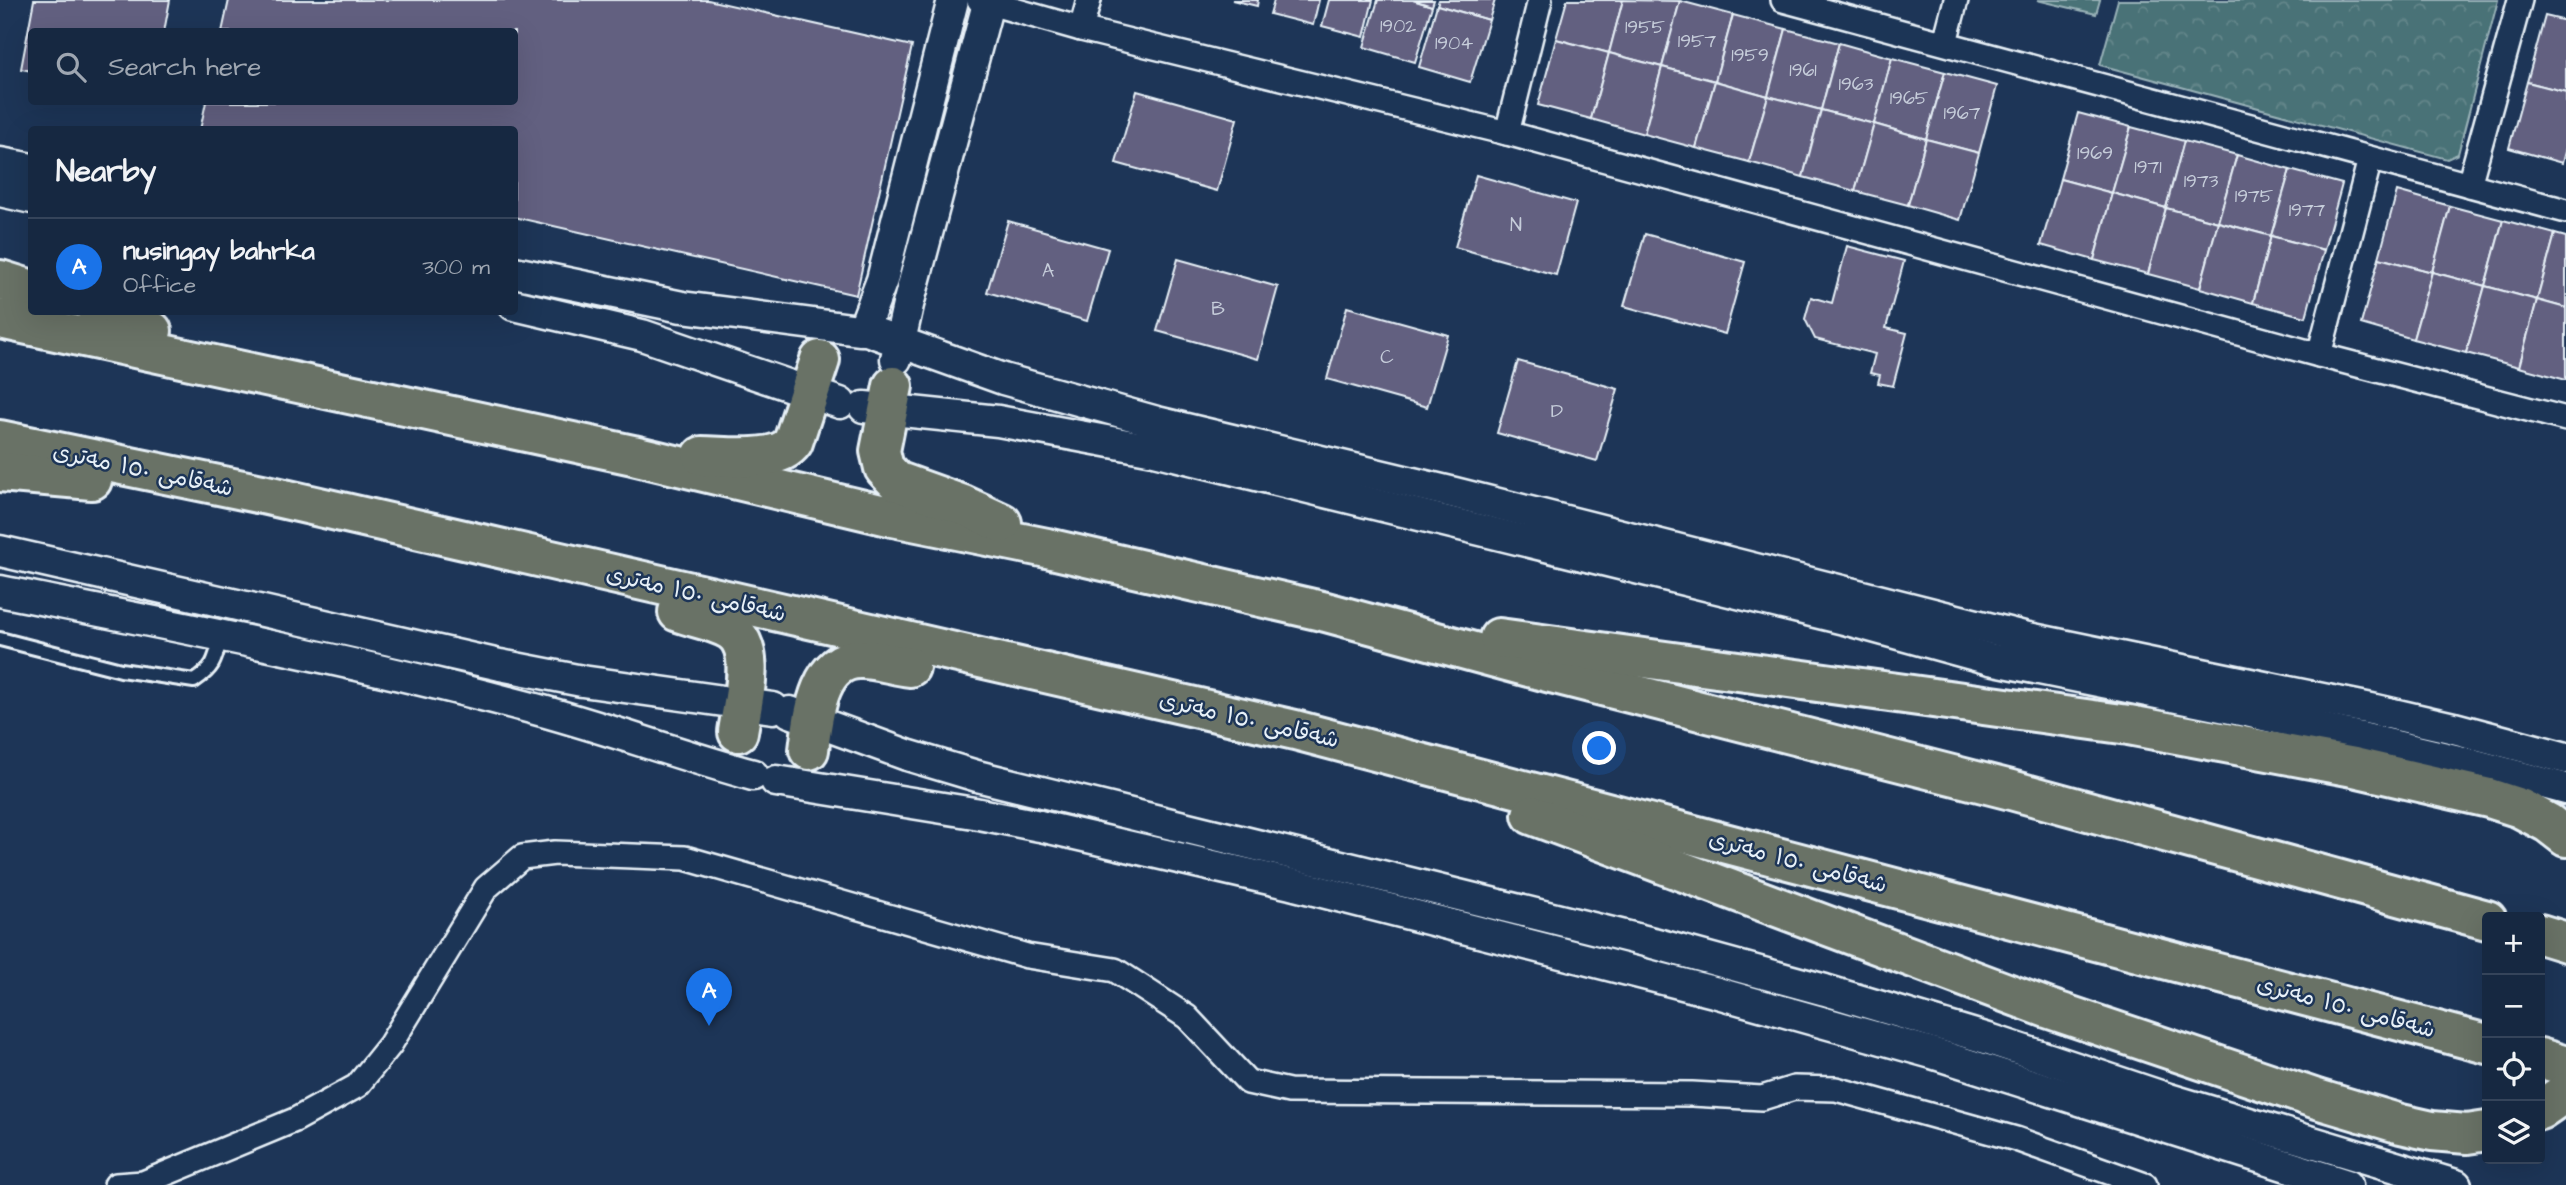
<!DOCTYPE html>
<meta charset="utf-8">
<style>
:root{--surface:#162841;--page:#1f3048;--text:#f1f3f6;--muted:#9ea6b1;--line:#35445a;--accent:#1a73e8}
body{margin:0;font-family:"Architects Daughter","Playpen Sans Arabic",sans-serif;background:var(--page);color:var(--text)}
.controls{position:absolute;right:21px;bottom:21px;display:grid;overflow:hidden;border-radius:7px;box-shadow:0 7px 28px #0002}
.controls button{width:63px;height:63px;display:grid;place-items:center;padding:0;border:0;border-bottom:2px solid var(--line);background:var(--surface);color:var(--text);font:35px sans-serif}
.you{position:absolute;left:1600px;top:749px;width:24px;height:24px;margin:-18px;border:5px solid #fff;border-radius:50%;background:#1a73e8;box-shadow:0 0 0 10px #1a73e833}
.badge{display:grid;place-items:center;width:46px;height:46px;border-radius:50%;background:var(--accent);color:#fff;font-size:23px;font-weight:700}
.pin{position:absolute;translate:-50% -58px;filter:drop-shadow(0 2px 4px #0008)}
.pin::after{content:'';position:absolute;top:37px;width:24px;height:21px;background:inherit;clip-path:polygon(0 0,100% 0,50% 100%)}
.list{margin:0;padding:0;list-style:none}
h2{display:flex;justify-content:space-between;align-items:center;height:91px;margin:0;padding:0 28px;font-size:30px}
h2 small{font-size:23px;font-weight:400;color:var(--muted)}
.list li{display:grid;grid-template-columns:46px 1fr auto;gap:21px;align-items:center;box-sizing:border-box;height:98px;padding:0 28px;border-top:2px solid var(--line)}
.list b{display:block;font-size:26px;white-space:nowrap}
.list p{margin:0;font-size:23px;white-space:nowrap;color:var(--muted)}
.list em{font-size:23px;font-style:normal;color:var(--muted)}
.icon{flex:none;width:38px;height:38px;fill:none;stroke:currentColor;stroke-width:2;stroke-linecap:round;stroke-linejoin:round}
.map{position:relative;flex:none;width:2566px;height:1185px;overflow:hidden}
.search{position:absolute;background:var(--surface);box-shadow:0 7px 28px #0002;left:28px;top:28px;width:490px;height:77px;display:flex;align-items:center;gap:18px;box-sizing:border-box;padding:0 24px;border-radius:7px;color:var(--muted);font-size:26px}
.panel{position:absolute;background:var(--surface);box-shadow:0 7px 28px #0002;left:28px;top:126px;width:490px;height:189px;border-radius:7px}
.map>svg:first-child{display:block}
.forest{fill:url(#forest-crowns);stroke:#99b2b8;stroke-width:2}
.pitch{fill:#4a7277;stroke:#99b2b8;stroke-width:2}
.building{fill:#626080;stroke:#e8f1f8;stroke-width:2}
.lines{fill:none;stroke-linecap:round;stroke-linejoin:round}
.service-casing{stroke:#e8f1f8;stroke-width:18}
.minor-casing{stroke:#e8f1f8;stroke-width:28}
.tertiary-casing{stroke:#e8f1f8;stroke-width:35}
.motorway-casing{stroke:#e8f1f8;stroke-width:44}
.service{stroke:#1d3557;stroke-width:12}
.minor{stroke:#1d3557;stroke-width:23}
.tertiary{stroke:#1d3557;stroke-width:30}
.motorway{stroke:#697266;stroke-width:38}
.labels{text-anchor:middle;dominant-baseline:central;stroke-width:5;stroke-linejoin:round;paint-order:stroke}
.number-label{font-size:19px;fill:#c6cdda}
.street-label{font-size:23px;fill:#e8f1f8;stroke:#1d3557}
</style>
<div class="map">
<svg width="2566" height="1185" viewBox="0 0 2566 1185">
<defs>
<pattern id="forest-crowns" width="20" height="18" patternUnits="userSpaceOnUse" patternTransform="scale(1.75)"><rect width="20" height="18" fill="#4a7277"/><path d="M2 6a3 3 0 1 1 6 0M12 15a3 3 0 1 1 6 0" fill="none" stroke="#64878b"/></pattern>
</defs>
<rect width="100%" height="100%" fill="#1d3557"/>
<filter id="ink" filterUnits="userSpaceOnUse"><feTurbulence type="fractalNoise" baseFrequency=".0143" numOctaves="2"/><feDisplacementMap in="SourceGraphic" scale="14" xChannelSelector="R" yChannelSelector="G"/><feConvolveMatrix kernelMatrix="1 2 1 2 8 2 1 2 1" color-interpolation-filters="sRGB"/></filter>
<g filter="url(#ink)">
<path class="forest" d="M 2118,0 L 2498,0 L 2458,154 L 2447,159 L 2100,65 Z"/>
<path class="pitch" d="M 2037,0 L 2100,0 L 2096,14 Z"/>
<g class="building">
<path d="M 34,0 L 170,0 L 164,32 L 32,32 L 32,71 L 21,69 Z"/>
<path d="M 229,0 L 708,0 L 912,46 L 856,295 L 514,217 L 514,130 L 200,130 L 206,102 L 514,102 L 514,32 L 222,32 Z"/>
<path d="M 1232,0 L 1258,0 L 1257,6 Z"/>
<path d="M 1274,0 L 1319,0 L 1313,25 L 1270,14 Z"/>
<path d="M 1329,0 L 1373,0 L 1364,37 L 1322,26 Z"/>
<path d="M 1378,0 L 1413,0 L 1432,6 L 1415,62 L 1364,47 Z"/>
<path d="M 1413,0 L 1434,0 L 1432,6 Z"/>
<path d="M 1439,0 L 1495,0 L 1489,20 L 1437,5 Z"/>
<path d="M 1567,0 L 1623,0 L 1609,53 L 1556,39 Z"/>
<path d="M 1623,0 L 1680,1 L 1662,67 L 1609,53 Z"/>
<path d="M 1680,1 L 1733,15 L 1715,81 L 1662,67 Z"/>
<path d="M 1437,5 L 1489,20 L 1470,82 L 1419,67 Z"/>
<path d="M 1733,15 L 1786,29 L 1768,96 L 1715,81 Z"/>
<path d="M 2545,16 L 2566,21 L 2566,92 L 2527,82 Z"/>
<path d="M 1786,29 L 1839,43 L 1821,110 L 1768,96 Z"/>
<path d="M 1556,39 L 1609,53 L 1591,119 L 1538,105 Z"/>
<path d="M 1839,43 L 1892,58 L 1874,124 L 1821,110 Z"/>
<path d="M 1609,53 L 1662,67 L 1644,134 L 1591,119 Z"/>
<path d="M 1892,58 L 1945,72 L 1926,139 L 1874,124 Z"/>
<path d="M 1662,67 L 1715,81 L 1696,148 L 1644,134 Z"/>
<path d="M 1945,72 L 1997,86 L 1979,153 L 1926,139 Z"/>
<path d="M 1715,81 L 1768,96 L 1749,162 L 1696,148 Z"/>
<path d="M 2527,82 L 2566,92 L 2566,148 L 2562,163 L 2509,148 Z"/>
<path d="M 1137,91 L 1237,119 L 1217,191 L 1116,163 Z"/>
<path d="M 1768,96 L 1821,110 L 1803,177 L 1749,162 Z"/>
<path d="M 1821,110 L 1874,124 L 1855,191 L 1803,177 Z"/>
<path d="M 2078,113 L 2131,127 L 2112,193 L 2060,179 Z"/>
<path d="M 1874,124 L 1926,139 L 1908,205 L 1855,191 Z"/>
<path d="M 2131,127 L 2184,141 L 2166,208 L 2112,193 Z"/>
<path d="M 1926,139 L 1979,153 L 1960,220 L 1908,205 Z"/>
<path d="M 2184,141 L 2237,155 L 2218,222 L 2166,208 Z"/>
<path d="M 2237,155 L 2290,170 L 2271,236 L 2218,222 Z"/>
<path d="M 2290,170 L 2342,184 L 2324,250 L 2271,236 Z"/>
<path d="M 1476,175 L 1576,203 L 1556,275 L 1455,247 Z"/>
<path d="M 2060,179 L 2112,193 L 2094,260 L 2041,245 Z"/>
<path d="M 2397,191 L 2450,206 L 2432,272 L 2379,258 Z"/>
<path d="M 2112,193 L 2166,208 L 2148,274 L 2094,260 Z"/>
<path d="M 2450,206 L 2503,220 L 2485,286 L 2432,272 Z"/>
<path d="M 2166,208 L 2218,222 L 2200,288 L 2148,274 Z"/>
<path d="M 2503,220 L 2555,234 L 2537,300 L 2485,286 Z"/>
<path d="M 1008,221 L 1108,249 L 1087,321 L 987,292 Z"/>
<path d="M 2218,222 L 2271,236 L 2253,303 L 2200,288 Z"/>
<path d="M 1645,234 L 1745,262 L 1725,334 L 1624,306 Z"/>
<path d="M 2555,234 L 2566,237 L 2566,308 L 2537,300 Z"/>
<path d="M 2271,236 L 2324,250 L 2306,317 L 2253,303 Z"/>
<path d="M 1847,246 L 1904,261 L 1886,328 L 1907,333 L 1893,386 L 1878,383 L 1880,375 L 1870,373 L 1875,354 L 1815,339 L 1805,319 L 1811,297 L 1832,303 Z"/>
<path d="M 2379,258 L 2432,272 L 2413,339 L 2361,324 Z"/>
<path d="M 1178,259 L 1278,287 L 1258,359 L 1157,331 Z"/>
<path d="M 2432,272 L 2485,286 L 2466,353 L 2413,339 Z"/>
<path d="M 2485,286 L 2537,300 L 2519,367 L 2466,353 Z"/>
<path d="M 2537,300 L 2566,308 L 2566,380 L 2519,367 Z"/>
<path d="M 1347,307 L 1448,335 L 1427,407 L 1327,379 Z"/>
<path d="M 1518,361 L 1618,389 L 1597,461 L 1497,433 Z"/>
</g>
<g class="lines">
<g class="service-casing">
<path id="service" d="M 0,639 L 121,670 L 194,681 C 215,667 215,660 221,636"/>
</g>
<g class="minor-casing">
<g id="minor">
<path d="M 979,0 L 1081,29 L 1507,133 L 2319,355 L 2566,419"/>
<path d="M 1783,0 L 2566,211"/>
<path d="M 1081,29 L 1089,0"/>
<path d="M 1945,42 L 1956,0"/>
<path d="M 1507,133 L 1540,0"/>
<path d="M 2469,185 L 2520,0"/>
<path d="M 2319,355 L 2370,159"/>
<path d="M 116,1185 L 143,1183 L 295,1120 L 357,1086 L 390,1045 L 486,888 L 522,857 L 555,853 L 685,858 L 1027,956 L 1115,970 L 1187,1017 L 1248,1082 L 1289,1091 L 1692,1094 L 1762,1098 L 1794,1088 L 1836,1089 L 2016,1139 L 2145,1185"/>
</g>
</g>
<g class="tertiary-casing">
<g id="tertiary">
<path d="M 0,163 L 32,169"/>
<path d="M 0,191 L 32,198"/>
<path d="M 514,272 L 682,307 L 859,330"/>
<path d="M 514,305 L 642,335 L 840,403"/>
<path d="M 863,330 L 882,280 L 953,0"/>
<path d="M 872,332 L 1003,379 L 1157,422 L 1455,493 L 2028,638 L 2371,709 L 2454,728 L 2566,758"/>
<path d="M 896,359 L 908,305 L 989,0"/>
<path d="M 864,407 L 998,421 L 1154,450 L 1848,620 L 1990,659 L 2246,711 L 2468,763 L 2566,789"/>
<path d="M 0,551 L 500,665 L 582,681 L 773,708"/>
<path d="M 0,591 C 175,626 352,660 524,706 C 602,726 676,754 753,775"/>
<path d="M 790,712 L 907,755 L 977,776 L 1653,943 L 1825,990 L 1992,1040 L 2169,1099 L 2456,1185"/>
<path d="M 776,781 L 974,813 L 1040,826 L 1291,884 L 1714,992 L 1932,1053 L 2347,1185"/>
</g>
</g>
<g class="motorway-casing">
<g id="motorway">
<path d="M 0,280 L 32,290"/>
<path d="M 97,312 L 152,331"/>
<path d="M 0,319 L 633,455 L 893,517 L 1047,548 L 1326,612 L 1551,673 L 2011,790 L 2487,920"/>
<path d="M 893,386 L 880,451 L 884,468 L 896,481 L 963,505 L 1002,523"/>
<path d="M 0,440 L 267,495 L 1295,730 L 2487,1044"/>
<path d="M 702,456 C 727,456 778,464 793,442 L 820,360"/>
<path d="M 0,472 L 92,480"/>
<path d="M 678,612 C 694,618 715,621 730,630 C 759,647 742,704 738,732"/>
<path d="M 1499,638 L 2129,725 L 2354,767 L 2489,798 L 2520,808 L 2548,823 L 2566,837"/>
<path d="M 809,750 C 813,719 817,658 861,659 C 877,659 894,665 910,667"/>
<path d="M 1532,815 L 2047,1008 L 2317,1099 L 2401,1124 L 2432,1131 L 2467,1134 L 2487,1131"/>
<path d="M 2540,934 L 2566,942"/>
<path d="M 2540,1058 L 2566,1066"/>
<path d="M 2540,1110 L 2566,1092"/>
</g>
</g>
<use href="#service" class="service"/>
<use href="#minor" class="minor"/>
<use href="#tertiary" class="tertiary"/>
<use href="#motorway" class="motorway"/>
</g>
</g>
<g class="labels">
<g class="number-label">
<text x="1398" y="26">1902</text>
<text x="1645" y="27">1955</text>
<text x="1697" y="41">1957</text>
<text x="1454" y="43">1904</text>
<text x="1750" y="55">1959</text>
<text x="1803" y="70">1961</text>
<text x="1856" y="84">1963</text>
<text x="1909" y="98">1965</text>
<text x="1962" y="113">1967</text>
<text x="2095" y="153">1969</text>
<text x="2148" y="167">1971</text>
<text x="2201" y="181">1973</text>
<text x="2254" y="196">1975</text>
<text x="2307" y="210">1977</text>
<text x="1516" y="225">N</text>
<text x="1048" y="271">A</text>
<text x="1218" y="309">B</text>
<text x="1387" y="357">C</text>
<text x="1557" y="411">D</text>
</g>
<g class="street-label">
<text transform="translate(143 470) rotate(12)">شەقامی ١٥٠ مەتری</text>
<text transform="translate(696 594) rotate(13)">شەقامی ١٥٠ مەتری</text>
<text transform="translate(1249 720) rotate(13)">شەقامی ١٥٠ مەتری</text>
<text transform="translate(1798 862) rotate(15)">شەقامی ١٥٠ مەتری</text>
<text transform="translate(2346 1007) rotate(15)">شەقامی ١٥٠ مەتری</text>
</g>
</g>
</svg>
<div class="controls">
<button>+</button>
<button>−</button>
<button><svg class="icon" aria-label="locate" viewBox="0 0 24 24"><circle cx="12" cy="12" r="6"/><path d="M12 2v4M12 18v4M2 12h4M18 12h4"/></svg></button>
<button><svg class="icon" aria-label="layers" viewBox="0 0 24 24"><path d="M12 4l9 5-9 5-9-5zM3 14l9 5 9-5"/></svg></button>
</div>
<div class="you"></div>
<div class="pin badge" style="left:709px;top:1026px">A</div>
<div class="search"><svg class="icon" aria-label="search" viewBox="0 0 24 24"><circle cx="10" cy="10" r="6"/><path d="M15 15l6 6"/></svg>Search here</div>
<section class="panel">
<h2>Nearby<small></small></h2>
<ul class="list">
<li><span class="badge">A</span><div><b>nusingay bahrka</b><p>Office</p></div><em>300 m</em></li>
</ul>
</section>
</div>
